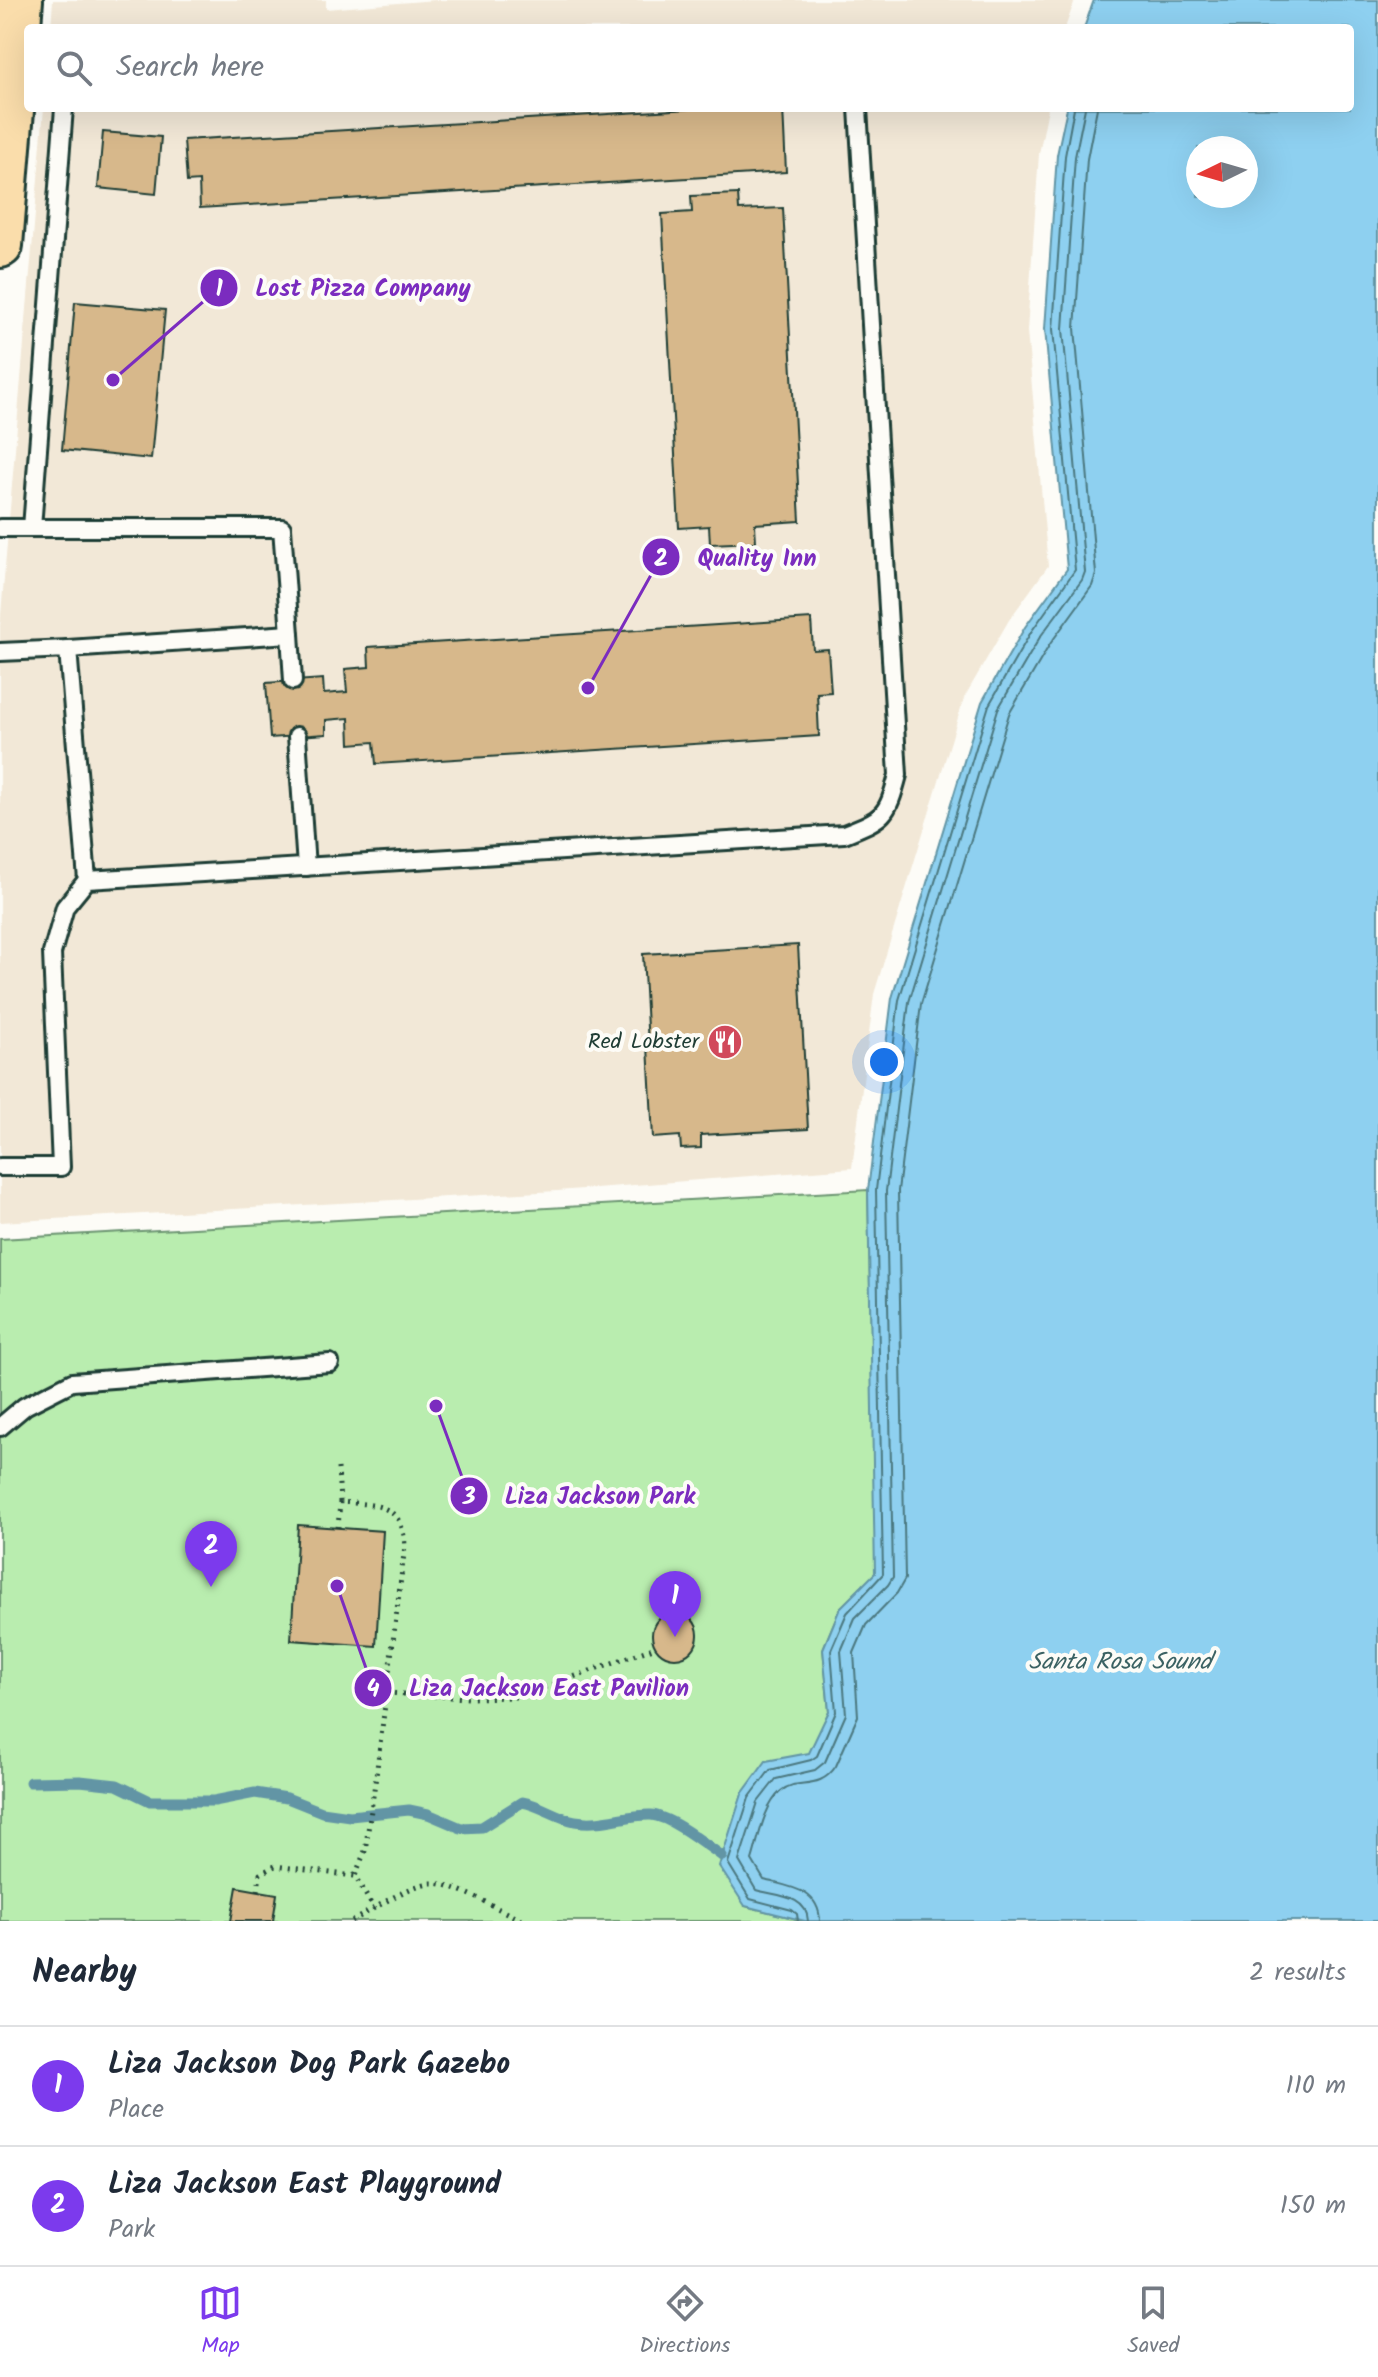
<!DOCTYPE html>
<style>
:root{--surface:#fff;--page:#f2f2f3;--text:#1f2937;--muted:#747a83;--line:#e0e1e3;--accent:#7c3aed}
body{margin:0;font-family:Kalam,sans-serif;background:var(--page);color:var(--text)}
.compass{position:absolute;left:1186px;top:136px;width:72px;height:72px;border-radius:50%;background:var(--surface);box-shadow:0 8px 32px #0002;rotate:265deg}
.you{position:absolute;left:884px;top:1062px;width:28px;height:28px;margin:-20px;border:6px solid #fff;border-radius:50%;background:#1a73e8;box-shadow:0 0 0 12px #1a73e833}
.badge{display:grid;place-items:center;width:52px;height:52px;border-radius:50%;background:var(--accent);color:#fff;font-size:26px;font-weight:700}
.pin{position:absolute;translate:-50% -66px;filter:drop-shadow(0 2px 4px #0008)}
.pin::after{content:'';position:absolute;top:42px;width:28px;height:24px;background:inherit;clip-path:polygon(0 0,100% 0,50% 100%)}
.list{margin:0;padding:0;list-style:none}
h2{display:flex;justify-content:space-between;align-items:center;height:104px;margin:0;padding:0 32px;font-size:34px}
h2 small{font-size:26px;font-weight:400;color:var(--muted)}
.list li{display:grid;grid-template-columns:52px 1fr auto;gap:24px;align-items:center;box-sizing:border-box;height:120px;padding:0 32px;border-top:2px solid var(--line)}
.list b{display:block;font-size:30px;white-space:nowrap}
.list p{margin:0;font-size:26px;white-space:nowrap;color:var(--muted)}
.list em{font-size:26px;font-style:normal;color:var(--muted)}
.icon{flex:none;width:44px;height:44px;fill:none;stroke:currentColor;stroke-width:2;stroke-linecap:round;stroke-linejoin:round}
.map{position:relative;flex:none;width:1378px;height:1921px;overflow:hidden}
.search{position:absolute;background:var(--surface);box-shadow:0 8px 32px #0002;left:24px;right:24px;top:24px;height:88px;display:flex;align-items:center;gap:20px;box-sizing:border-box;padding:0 28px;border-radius:8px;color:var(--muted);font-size:30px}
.sheet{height:344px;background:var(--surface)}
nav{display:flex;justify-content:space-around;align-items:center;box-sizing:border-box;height:112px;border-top:2px solid var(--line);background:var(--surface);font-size:22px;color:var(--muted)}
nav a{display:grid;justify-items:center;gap:4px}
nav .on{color:var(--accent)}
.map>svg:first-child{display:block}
.built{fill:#f2e8d7}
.green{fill:#b9edaf;stroke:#6c9572;stroke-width:2}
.water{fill:#8ed0f0;stroke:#6295a5;stroke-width:2;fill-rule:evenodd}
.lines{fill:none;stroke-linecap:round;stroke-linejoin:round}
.shore{stroke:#4b787f;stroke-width:2}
.stream{stroke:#6295a5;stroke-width:11}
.building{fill:#d7b88b;stroke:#1f3d34;stroke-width:2}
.lane-casing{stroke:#1f3d34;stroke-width:22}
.highway-casing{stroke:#1f3d34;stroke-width:50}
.path{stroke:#1f3d34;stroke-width:5;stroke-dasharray:2 6;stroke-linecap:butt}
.lane{stroke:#fdfcf7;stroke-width:16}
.highway{stroke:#faddab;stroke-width:44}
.labels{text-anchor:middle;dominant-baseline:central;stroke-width:8;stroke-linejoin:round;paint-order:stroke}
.poi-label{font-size:22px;fill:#1f3d34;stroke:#fdfcf7;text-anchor:end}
.water-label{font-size:24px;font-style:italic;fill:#3b6263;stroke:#fdfcf7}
.leader{fill:none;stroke:#7b2cbf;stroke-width:3}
.callout-dot{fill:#7b2cbf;stroke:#fdfcf7;stroke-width:3}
.mark-label{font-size:24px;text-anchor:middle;font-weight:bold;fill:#fff}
.callout-label{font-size:24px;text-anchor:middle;font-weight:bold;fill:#7b2cbf;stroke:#fdfcf7;stroke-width:8;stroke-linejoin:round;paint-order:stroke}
</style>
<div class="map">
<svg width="1378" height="1921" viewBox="0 0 1378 1921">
<rect width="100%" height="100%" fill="#fdfcf7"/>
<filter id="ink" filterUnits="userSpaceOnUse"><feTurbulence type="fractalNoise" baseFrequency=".0125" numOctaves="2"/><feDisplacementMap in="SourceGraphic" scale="16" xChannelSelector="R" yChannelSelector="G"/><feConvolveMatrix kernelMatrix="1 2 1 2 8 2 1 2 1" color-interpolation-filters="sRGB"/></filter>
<g filter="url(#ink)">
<g class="built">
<path d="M 53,0 L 326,0 L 326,9 L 435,0 L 1075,0 L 1065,28 L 51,28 Z"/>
<path d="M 44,108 L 1048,108 L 1039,154 L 1027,331 L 1048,566 L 1009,620 L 964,698 L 874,994 L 852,1168 L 557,1191 L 0,1222 L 0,626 Z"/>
</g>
<path class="green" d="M 868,1190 L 876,1573 L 840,1608 L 823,1649 L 829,1711 L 745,1906 L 805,1921 L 0,1921 L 0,1239 Z"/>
<path class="water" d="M 1094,0 L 1378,0 L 1378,1921 L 805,1921 L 745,1906 L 719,1866 L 742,1794 L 766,1761 L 809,1753 L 829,1711 L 823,1649 L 840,1608 L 875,1573 L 868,1190 L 892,998 L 982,702 L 1025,627 L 1067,569 L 1045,329 L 1057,155 L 1067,108 L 1350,108 L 1350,28 L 1084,28 ZM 1198,148 L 1246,148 L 1246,196 L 1198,196 Z"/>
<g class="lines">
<g class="shore">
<path d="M 798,1921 L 797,1914 L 792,1910 L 750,1899 L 728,1863 L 749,1798 L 770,1770 L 811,1760 L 817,1756 L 836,1712 L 831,1650 L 847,1613 L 883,1574 L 876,1190 L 899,1000 L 989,705 L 1031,632 L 1075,570 L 1053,329 L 1065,156 L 1074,108"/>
<path d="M 808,1921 C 807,1895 776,1896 756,1890 L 739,1861 L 758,1802 L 776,1779 L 815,1770 L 825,1762 L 846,1714 L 841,1651 L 855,1618 L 888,1585 L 893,1577 L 886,1191 L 909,1002 L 998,709 L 1040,637 L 1082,580 L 1085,572 L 1063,329 L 1075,157 L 1085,108"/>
<path d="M 820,1921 C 819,1889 790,1887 764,1880 L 752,1860 C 759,1838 763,1807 781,1791 C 797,1777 819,1792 836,1766 L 858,1716 L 854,1653 L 866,1625 L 897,1593 L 905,1579 L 898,1191 L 921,1004 L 1009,714 L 1050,644 L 1092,586 L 1096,574 L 1075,328 L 1087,159 L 1097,108"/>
</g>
<path class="stream" d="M 30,1782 L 80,1781 L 117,1785 L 150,1801 L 214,1801 L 255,1793 L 287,1798 L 322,1812 L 350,1816 L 409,1810 L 428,1814 L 461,1828 L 482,1827 L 522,1802 C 541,1805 557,1818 575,1821 C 603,1826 626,1814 651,1815 C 670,1816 705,1844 722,1856"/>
</g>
<g class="building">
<path d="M 706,108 L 783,108 L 786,172 L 200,208 L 199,181 L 187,182 L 184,140 Z"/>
<path d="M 103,132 L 161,137 L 156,194 L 98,188 Z"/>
<path d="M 738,194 L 739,210 L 783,208 L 800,521 L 755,524 L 756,542 L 710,544 L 709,526 L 679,528 L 662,214 L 692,212 L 691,196 Z"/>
<path d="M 75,302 L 165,310 L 151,459 L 62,450 Z"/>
<path d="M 811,619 L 813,650 L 828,649 L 831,692 L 817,693 L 819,736 L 376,764 L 374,742 L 350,744 L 349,718 L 326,720 L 326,734 L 270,738 L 266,683 L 323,679 L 324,694 L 347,692 L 345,669 L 369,667 L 368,647 Z"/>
<path d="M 798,945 L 808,1129 L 701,1135 L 701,1148 L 681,1149 L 680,1136 L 653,1138 L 643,954 Z"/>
<path d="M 298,1525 L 383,1531 L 376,1646 L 291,1640 Z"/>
<circle cx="675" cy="1635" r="23"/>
<path d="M 237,1887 L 277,1894 L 273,1921 L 231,1921 Z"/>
</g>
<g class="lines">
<g class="lane-casing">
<g id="lane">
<path d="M 0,528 L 282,528 L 290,634"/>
<path d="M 32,528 L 64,108"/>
<path d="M 68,649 L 290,634 L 293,681"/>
<path d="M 0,652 L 68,649 L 87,880"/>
<path d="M 297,736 L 306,867"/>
<path d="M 0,1167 L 61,1167 L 52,953 L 65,907 L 87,880 L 844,834 C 884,818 887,817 898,775 L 858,108"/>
<path d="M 0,1427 L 25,1406 L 72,1382 L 330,1363"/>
</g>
</g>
<g class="highway-casing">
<path id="highway" d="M 0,245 L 20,0"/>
</g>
<g class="path">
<path d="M 338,1468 L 340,1502 C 375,1505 403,1502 405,1546 L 376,1776 L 365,1851 L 355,1876"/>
<path d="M 338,1528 L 340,1502"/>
<path d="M 386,1693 L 468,1698 L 518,1697 L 656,1647"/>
<path d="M 258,1891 L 260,1874 L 275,1866 L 355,1876 L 374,1909"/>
<path d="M 352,1921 C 371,1911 410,1884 431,1883 C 453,1882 501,1911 523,1921"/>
</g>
<use href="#lane" class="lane"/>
<use href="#highway" class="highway"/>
</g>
</g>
<defs>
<g id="restaurant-disc" transform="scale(1.8)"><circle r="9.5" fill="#d1495b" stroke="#fdfcf7"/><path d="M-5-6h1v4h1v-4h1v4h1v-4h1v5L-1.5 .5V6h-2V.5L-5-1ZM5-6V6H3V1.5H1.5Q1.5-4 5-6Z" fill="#fff"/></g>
</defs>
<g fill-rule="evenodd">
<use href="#restaurant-disc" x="725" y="1042"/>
</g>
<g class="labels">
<g class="poi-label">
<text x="699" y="1042">Red Lobster</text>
</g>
<g class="water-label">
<text x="1120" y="1662">Santa Rosa Sound</text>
</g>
</g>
<path class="leader" d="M113 380L219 288M588 688L661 557M436 1406L469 1496M337 1586L373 1688"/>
<g class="callout-dot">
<circle cx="113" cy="380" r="8"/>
<circle cx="588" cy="688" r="8"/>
<circle cx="436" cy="1406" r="8"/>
<circle cx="337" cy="1586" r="8"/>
<circle cx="219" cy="288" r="20"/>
<circle cx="661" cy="557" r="20"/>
<circle cx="469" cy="1496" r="20"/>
<circle cx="373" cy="1688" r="20"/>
</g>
<g class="mark-label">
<text x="219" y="296">1</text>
<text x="661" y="566">2</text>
<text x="469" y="1504">3</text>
<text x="373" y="1696">4</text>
</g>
<g class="callout-label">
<text x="363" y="296">Lost Pizza Company</text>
<text x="757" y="566">Quality Inn</text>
<text x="600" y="1504">Liza Jackson Park</text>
<text x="549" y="1696">Liza Jackson East Pavilion</text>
</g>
</svg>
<svg class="compass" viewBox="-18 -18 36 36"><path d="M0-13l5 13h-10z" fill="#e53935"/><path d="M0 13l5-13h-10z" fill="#747a83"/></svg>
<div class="you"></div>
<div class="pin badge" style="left:675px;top:1637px">1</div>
<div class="pin badge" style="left:211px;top:1587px">2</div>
<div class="search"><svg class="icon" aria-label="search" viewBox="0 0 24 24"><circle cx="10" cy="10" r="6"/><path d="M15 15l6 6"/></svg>Search here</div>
</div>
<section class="sheet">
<h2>Nearby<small>2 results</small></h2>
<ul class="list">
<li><span class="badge">1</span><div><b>Liza Jackson Dog Park Gazebo</b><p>Place</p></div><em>110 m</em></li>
<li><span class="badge">2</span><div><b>Liza Jackson East Playground</b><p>Park</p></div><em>150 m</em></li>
</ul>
</section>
<nav>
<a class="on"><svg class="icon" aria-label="map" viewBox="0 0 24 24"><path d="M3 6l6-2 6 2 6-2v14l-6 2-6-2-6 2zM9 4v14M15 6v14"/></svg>Map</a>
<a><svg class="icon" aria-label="directions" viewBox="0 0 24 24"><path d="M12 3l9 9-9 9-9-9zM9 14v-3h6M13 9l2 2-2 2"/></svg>Directions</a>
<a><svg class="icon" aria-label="saved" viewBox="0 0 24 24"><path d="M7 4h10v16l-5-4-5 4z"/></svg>Saved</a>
</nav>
